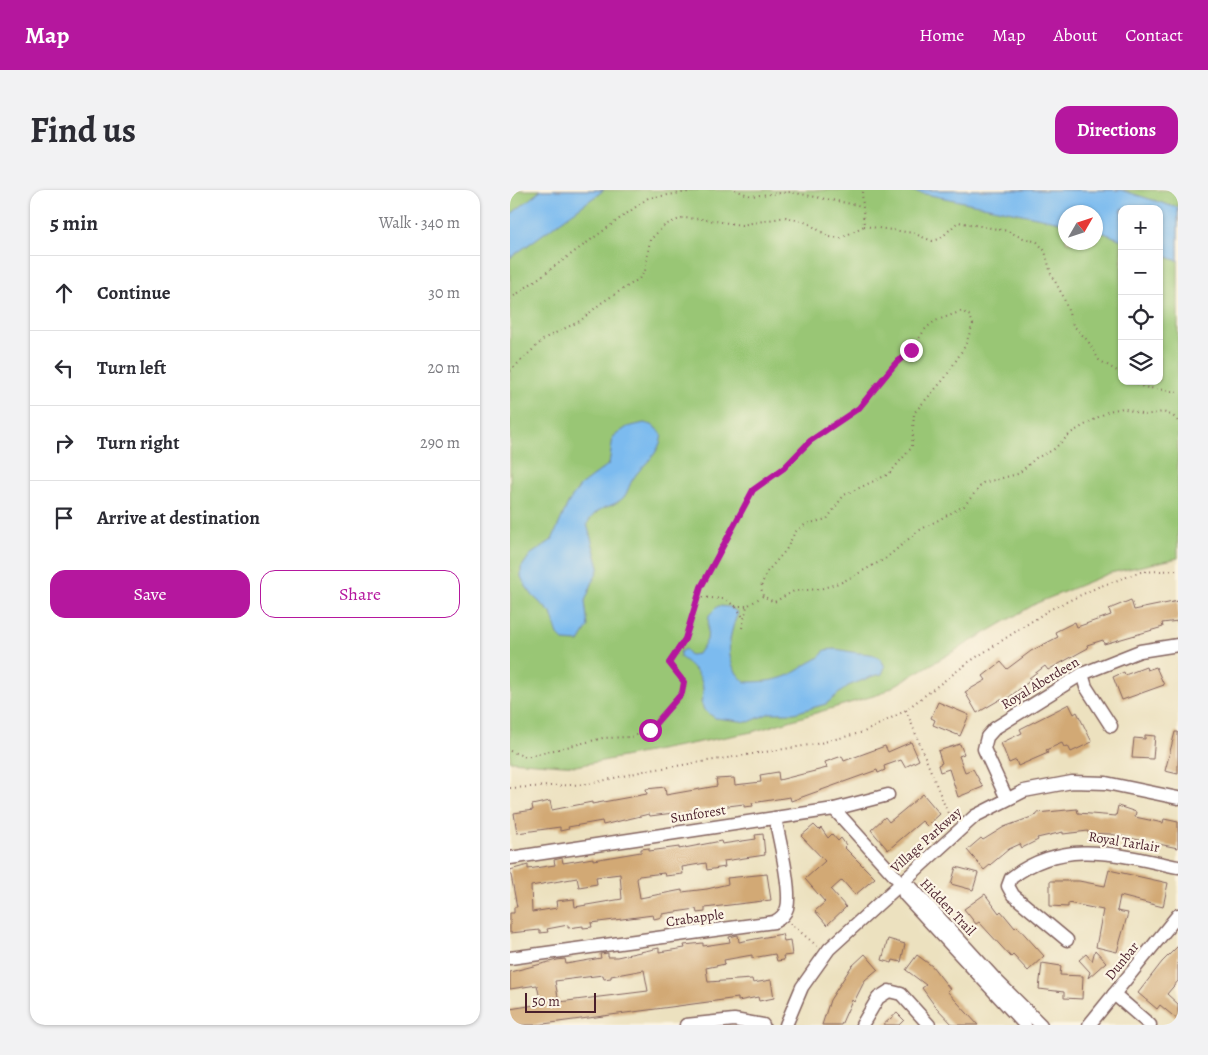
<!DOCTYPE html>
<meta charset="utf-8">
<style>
:root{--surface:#fff;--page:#f2f2f3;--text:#2b2b33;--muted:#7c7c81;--line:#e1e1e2;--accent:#b5179e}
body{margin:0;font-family:Alegreya,serif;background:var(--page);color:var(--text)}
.controls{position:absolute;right:15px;top:15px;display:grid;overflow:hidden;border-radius:10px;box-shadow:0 1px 4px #0004}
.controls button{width:45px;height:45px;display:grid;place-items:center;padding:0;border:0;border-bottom:1px solid var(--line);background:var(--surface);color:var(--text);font:25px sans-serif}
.compass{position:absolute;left:548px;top:15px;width:45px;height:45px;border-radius:50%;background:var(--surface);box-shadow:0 1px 4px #0004;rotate:51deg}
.scale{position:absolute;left:15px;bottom:12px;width:71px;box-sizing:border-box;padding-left:5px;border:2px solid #4a1f2b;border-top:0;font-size:14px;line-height:18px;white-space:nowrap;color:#4a1f2b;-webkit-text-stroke:4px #fcf5e5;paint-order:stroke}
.stop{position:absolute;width:15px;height:15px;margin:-11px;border:4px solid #b5179e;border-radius:50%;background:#fff}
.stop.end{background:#b5179e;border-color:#fff;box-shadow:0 1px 5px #0008}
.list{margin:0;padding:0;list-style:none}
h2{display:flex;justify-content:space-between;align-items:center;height:65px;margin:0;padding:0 20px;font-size:21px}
h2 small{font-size:16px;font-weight:400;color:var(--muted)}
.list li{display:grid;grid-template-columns:32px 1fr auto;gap:15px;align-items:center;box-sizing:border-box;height:75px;padding:0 20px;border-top:1px solid var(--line)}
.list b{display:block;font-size:19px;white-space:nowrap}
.list em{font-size:16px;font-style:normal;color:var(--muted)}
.actions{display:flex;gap:10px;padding:15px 20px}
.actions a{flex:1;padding:11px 0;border:1px solid var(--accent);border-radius:15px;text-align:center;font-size:18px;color:var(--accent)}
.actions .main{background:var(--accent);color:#fff}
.icon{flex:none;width:28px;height:28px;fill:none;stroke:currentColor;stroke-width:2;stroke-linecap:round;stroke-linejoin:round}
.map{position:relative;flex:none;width:668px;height:835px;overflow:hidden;border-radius:15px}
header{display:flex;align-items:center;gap:30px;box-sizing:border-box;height:70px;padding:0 25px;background:var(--accent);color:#fff}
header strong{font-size:24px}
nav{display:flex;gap:28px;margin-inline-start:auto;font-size:18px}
.intro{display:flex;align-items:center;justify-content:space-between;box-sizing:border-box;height:120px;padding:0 30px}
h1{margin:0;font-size:35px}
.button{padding:12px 22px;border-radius:15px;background:var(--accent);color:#fff;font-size:18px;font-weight:700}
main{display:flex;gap:30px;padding:0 30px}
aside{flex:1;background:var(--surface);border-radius:15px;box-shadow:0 1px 4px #0004}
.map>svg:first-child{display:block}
.green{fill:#99c675;stroke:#727250;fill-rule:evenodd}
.water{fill:#7bbbef;stroke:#626d8d}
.building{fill:#d2a975;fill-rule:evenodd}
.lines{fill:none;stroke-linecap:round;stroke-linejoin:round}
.minor-casing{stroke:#83635f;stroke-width:15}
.path{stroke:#83635f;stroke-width:2;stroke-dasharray:1 4;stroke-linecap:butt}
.minor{stroke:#fff;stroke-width:12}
.route{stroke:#b5179e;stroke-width:6}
.labels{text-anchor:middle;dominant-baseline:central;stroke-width:4.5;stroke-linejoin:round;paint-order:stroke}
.street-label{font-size:14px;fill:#4a1f2b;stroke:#fcf5e5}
</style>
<header>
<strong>Map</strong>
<nav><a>Home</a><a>Map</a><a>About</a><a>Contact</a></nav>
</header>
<div class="intro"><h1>Find us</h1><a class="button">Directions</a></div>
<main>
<aside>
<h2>5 min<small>Walk · 340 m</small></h2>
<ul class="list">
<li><svg class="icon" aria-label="ahead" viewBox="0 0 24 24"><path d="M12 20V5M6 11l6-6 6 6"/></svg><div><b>Continue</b></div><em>30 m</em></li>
<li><svg class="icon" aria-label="left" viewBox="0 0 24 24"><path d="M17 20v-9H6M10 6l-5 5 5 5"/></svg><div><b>Turn left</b></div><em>20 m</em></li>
<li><svg class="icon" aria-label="right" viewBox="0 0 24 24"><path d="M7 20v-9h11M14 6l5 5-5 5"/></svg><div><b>Turn right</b></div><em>290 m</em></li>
<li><svg class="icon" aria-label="arrive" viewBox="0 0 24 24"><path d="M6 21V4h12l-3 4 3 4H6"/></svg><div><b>Arrive at destination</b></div></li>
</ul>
<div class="actions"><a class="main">Save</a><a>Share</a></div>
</aside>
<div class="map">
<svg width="668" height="835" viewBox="0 0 668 835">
<rect width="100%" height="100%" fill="#fcf5e5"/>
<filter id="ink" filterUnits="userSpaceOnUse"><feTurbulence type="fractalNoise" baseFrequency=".02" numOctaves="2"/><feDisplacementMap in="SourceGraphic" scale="10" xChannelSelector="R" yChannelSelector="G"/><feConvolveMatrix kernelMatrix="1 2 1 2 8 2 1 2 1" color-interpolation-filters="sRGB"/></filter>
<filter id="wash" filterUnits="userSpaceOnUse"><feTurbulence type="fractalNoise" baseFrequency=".0096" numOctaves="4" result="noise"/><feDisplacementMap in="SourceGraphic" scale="20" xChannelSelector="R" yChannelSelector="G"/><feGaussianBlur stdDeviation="1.12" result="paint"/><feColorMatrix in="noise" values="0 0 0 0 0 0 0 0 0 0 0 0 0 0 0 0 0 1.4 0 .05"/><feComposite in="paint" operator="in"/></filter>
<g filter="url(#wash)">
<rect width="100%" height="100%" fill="#ece1bf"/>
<path class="green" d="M 0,0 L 668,0 L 668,368 L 600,383 L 527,413 L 370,504 L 242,542 L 66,576 L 0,571 ZM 612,19 L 649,19 L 649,191 L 612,191 ZM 556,22 L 586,22 L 586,52 L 556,52 Z"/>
<g class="water">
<path d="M 31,0 L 94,0 L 0,68 L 0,25 Z"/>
<path d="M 396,0 L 611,0 L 668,18 L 668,71 L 649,64 L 649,19 L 612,19 L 612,50 L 586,40 L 586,22 L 556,22 L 555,33 Z"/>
<path d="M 134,233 L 142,235 L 152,244 C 150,266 132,274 123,289 C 119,295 118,302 114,307 C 101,320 89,313 77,334 L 89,377 L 75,411 L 78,437 L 69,452 L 54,451 L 48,445 L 41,423 L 23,406 L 15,395 L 11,387 L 11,378 L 20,365 L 42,350 L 58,313 L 70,296 L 99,274 L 103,247 L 117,237 Z"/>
<path d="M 208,416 L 220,417 L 228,423 C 218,447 213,474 235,492 C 259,492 275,490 294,476 C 303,470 310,469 315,460 C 329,458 329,460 342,462 C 356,465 368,460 375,477 L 372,484 L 363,486 L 338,496 L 316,514 L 284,523 L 260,523 L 239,532 L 205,528 L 194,520 L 191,512 C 198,492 186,478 170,467 L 170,462 L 175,459 L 180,465 L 188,464 L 197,450 L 199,425 Z"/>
</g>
<g id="blocks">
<g class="building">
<path d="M 621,410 L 624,420 L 668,411 L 668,431 L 652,433 L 653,437 L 594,454 L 593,450 L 577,455 L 578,458 L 538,480 L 535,476 L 519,488 L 521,490 L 493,512 L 491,509 L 467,523 L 455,502 L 476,490 L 473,486 L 491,472 L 497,479 L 521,461 L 548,447 L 545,442 L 565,432 L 567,437 L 601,425 L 599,419 Z"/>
<path d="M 636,477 L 637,480 L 646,477 L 654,495 L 612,510 L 603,487 L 614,482 L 615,485 Z"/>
<path d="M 428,512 L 459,525 L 450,546 L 423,535 L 425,530 L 421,528 Z"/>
<path d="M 559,514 L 564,524 L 567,522 L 582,552 L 561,562 L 558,556 L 554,557 L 552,553 L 536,560 L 538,563 L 508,576 L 506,570 L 499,573 L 491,553 L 512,543 L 510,539 Z"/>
<path d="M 665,542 L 668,542 L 668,584 L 655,581 Z"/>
<path d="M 635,545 L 645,546 L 643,569 L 622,568 L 624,548 L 635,549 Z"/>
<path d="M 401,552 L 409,570 L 395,577 L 391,570 L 374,576 L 375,580 L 368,583 L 367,580 L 281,611 L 280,607 L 242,613 L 243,616 L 234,617 L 234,614 L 178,621 L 179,624 L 171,626 L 171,622 L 140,626 L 139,624 L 93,635 L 92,631 L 58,637 L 59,639 L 50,641 L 50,637 L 7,643 L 4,623 L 23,620 L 22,615 L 40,611 L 42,620 L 82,612 L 82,614 L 137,604 L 136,599 L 155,597 L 156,605 L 207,596 L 206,589 L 224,588 L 225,595 L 251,592 L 250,585 L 268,582 L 269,590 L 317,578 L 315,572 L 332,566 L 334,571 L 375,556 L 378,562 Z"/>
<path d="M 450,554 L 454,564 L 449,566 L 455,582 L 463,579 L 473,597 L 448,607 L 439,579 L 430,582 L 428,575 L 432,573 L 428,561 Z"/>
<path d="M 413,604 L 430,624 L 417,636 L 412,631 L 378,660 L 361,640 L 375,627 L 379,632 L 389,624 Z"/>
<path d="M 608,616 L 626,622 L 625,627 L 653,633 L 654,629 L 668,632 L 668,658 L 600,644 L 578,643 L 578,641 L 553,644 L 553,642 L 527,648 L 528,650 L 512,658 L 510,654 L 499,659 L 474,680 L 457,660 L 471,648 L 473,650 L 494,637 L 527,625 L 527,623 L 567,619 L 568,623 L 606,626 Z"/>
<path d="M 304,635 L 309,640 L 311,638 L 318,648 L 322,644 L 328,651 L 331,648 L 336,655 L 334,657 L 365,688 L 345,705 L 332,690 L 321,700 L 336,717 L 317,735 L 305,721 L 315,712 L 295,689 L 315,671 L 291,646 Z"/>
<path d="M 253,644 L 255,665 L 214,671 L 215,677 L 197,680 L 196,673 L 172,677 L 173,684 L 155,686 L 154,683 L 129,686 L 127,689 L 130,708 L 172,700 L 172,702 L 197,699 L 218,694 L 217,688 L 257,684 L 261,710 L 195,718 L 195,722 L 187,723 L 186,719 L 152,724 L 152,727 L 144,729 L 143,725 L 81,733 L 82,737 L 73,738 L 73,736 L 58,738 L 58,735 L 37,739 L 38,742 L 30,743 L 30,740 L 0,743 L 0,723 L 4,723 L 4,717 L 7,717 L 0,680 L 18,675 L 18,679 L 45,675 L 44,670 L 52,668 L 53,673 L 83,668 L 83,670 L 131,662 L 131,659 L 139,658 L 139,661 L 169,657 L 169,659 L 211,651 L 212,654 L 246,649 L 245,645 ZM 110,684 L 112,709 L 65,717 L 64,709 L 46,711 L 47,718 L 22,722 L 21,696 L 67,688 L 69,697 L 87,694 L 86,687 Z"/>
<path d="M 446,677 L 468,683 L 463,700 L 441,694 Z"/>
<path d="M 599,680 L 658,693 L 653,717 L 610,706 L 607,721 L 618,723 L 607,762 L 586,757 L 593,720 L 558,713 L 558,717 L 540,716 L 540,691 L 569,691 L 595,696 Z"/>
<path d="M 475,704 L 489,723 L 491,721 L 505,738 L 507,736 L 534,766 L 518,781 L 503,765 L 501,767 L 469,732 L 466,734 L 454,719 Z"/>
<path d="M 272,744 L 274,751 L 280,750 L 282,765 L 273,766 L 274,770 L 267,771 L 265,764 L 242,768 L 242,765 L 214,770 L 215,774 L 196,778 L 198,792 L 242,789 L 243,793 L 261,790 L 264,808 L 249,811 L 248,807 L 228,811 L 228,808 L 26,835 L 0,835 L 0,819 L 31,814 L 27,795 L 0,799 L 0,782 L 47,770 L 55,769 L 56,774 L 91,768 L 90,764 L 98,763 L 98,767 L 107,767 L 149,758 L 149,762 L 175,758 L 174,755 L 193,753 L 193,756 L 220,752 L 219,747 L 228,745 L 229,752 ZM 134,780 L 138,801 L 49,812 L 45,791 L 93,785 L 94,789 L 101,788 L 101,786 Z"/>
<path d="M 378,749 L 395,754 L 391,772 L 383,770 L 382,773 L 372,770 Z"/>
<path d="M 668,756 L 668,791 L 657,804 L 668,814 L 668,830 L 650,815 L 647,819 L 628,803 L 652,772 Z"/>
<path d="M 585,760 L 596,772 L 578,788 L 580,782 L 569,770 L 576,764 L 582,771 Z"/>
<path d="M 355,764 L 368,779 L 355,790 L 344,812 L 342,810 L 331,835 L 312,835 L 320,810 L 341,777 Z"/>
<path d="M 407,765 L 422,776 L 440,799 L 437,801 L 468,835 L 443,835 L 425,816 L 412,798 L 416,795 L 396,780 Z"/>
<path d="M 532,773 L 551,776 L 550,785 L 573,786 L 572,809 L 554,808 L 554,802 L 529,799 Z"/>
<path d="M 387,823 L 394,830 L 389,835 L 373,835 Z"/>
</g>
</g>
</g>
<g filter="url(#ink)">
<use href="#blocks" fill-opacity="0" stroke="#83635f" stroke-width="1"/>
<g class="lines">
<g class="minor-casing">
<g id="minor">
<path d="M 572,484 L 576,497 L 601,536"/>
<path d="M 497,609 L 474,559 L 477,547 L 485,538 L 572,484 L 630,461 L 668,455"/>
<path d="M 324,619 L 391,693 L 402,698 L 486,790 L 531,835"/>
<path d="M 0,668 L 324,619 L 378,605"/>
<path d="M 391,693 L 395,705 L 515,835"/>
<path d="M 557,750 L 503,705 L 498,696 L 501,688 C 555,647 608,665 668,677"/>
<path d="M 0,768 L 264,732 C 270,729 275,725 277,718 C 282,700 269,648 265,628"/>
<path d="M 604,804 L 640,835"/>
<path d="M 176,835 L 224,830 L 253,835"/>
<path d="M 276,835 L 292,797 L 319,759 L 465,626 L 514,601 L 562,592 L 596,593 L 668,608"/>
<path d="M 352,835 L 368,808 L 379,801 L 391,804 L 419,835"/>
<path d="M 579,835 L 668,725"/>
</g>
</g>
<g class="path">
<path d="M 225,0 L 241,6 L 280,2 L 352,16"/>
<path d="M 354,36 L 403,43 L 422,51 L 430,49 L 448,32 L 498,41 L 510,47 L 527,52 L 535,61 L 541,84 L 553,106 L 563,135 L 578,151 L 589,170 L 612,184"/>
<path d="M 0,109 L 138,8 L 192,0"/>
<path d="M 0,181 L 35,148 L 70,131 L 91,113 L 129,89 L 135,81 L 140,50 L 155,35 L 172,28 L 192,29 L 231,35 L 276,27 L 298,33 L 319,47 L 331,48 L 354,36 L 352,0"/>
<path d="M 623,191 L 633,197 L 668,202"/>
<path d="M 187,407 L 214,409 L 225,416 L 237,416"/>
<path d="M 226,417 L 233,427"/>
<path d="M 232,438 L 237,416 L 253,406"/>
<path d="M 396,520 L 441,631 L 445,628"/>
<path d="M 0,561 L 16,567 L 93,548 L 121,547 L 140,540 L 173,503 L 174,493 L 159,473 L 175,449 L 191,397 L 243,300 L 274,278 L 300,251 L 349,218 L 385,174 L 401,160 L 416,138 L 425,131 L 452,121 L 460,126 L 463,134 L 455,156 L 435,188 L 404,223 L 402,257 L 379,284 L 334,305 L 317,329 L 296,334 L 285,342 L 276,360 L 256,383 L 251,397 L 253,406 L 264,412 L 284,401 L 310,399 L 332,392 L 375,369 L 408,341 L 454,316 L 473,293 L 508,284 L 526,268 L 543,260 L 561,243 L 599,221 L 613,218 L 634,225 L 653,222 L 663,226 L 668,231"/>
<path d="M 0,598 L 79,594 L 134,581 L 306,554 L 354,542 L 393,522 L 459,472 L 539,420 L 588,397 L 631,382 L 668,380"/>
<path d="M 280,733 L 307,756"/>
</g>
<use href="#minor" class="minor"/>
</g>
</g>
<g class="lines" filter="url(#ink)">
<path class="route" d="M 140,540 L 172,503 L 174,492 L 159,473 L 175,449 L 191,397 L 243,300 L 274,278 L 300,251 L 349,218 L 385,174 L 401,160"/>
</g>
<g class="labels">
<g class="street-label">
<text transform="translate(530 493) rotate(-31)">Royal Aberdeen</text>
<text transform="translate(188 624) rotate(-9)">Sunforest</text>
<text transform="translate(416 650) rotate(-42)">Village Parkway</text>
<text transform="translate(614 652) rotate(9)">Royal Tarlair</text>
<text transform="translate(438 717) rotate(46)">Hidden Trail</text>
<text transform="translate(185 728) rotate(-8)">Crabapple</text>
<text transform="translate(612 771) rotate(-51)">Dunbar</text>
</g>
</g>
</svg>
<div class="controls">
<button>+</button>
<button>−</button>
<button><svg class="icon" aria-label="locate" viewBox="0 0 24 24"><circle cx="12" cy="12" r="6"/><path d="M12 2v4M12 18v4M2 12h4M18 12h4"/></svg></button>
<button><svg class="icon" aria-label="layers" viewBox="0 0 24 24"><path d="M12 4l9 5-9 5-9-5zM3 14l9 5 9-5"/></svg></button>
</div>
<svg class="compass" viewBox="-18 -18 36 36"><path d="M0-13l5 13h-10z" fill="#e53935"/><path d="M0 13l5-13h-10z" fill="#7c7c81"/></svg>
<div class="scale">50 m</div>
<div class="stop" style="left:140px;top:540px"></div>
<div class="stop end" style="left:401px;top:160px"></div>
</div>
</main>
